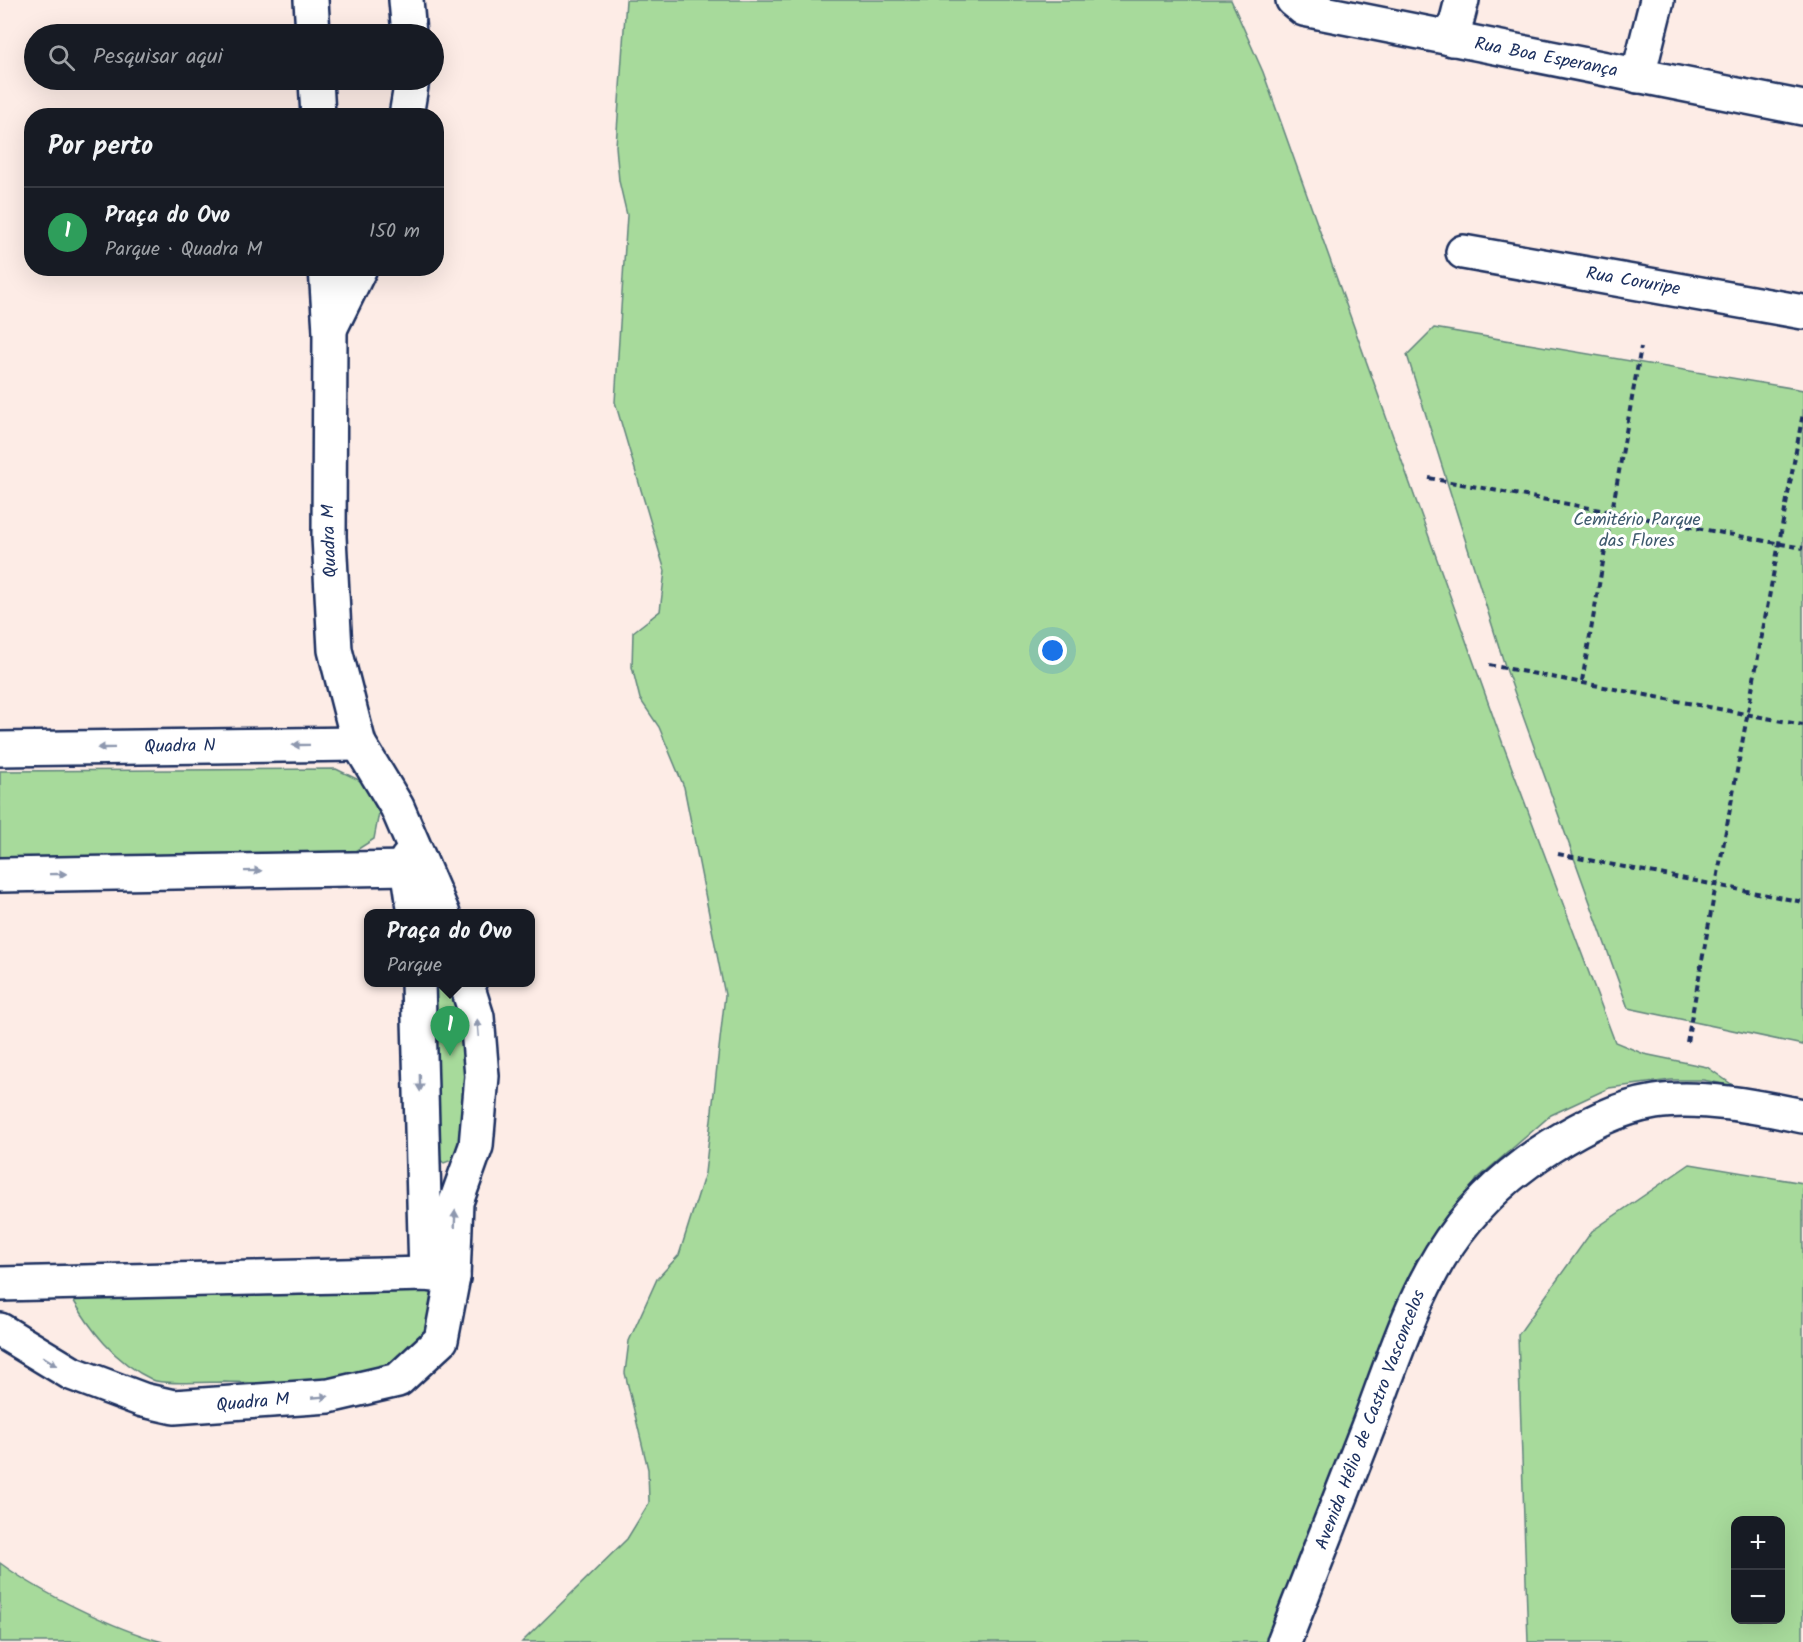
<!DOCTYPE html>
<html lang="pt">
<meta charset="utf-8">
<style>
:root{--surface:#171b24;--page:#20242c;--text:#f1f3f6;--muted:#9ea1a6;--line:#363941;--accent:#8c9099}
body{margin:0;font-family:Kalam,sans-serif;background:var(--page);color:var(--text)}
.controls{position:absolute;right:18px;bottom:18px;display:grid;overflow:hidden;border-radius:12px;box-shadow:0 6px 24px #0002}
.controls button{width:54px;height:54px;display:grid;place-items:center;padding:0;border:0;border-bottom:2px solid var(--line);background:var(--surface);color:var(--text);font:30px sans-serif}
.you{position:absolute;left:1053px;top:651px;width:21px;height:21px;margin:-15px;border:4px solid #fff;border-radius:50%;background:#1a73e8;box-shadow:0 0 0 9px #1a73e833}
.badge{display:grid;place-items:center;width:39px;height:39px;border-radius:50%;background:var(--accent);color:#fff;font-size:20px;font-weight:700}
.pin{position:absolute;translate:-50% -50px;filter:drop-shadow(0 2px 3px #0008)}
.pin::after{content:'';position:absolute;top:32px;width:21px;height:18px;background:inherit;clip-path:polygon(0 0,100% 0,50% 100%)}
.popup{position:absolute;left:364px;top:909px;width:171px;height:78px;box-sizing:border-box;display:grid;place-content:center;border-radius:12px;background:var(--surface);filter:drop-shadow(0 2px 4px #0005);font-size:20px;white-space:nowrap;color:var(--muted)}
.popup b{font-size:22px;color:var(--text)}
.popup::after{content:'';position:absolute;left:50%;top:100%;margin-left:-12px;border:12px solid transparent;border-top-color:var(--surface)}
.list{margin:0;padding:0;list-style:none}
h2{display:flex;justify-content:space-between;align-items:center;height:78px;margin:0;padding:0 24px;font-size:26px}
h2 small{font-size:20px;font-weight:400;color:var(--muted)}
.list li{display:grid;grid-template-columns:39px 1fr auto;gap:18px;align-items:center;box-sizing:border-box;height:90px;padding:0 24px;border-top:2px solid var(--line)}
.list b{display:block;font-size:22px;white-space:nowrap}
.list p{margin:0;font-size:20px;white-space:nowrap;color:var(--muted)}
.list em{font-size:20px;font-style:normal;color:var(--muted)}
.icon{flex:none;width:33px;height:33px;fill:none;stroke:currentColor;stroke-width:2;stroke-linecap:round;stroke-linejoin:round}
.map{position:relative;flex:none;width:1803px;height:1642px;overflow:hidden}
.search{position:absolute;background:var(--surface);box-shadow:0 6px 24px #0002;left:24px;top:24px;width:420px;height:66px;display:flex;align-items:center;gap:15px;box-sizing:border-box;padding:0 21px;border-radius:33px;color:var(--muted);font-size:22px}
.panel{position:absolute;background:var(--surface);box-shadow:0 6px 24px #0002;left:24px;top:108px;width:420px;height:168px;border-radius:24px}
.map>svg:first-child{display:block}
.green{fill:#a7da9b;stroke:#61847c;stroke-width:1.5;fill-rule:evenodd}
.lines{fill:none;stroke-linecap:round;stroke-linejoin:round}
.minor-casing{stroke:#1b2f5e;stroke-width:38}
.tertiary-casing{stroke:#1b2f5e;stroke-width:38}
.path{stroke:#1b2f5e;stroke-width:4;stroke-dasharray:6 4.5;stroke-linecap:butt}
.minor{stroke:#fff;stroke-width:33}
.tertiary{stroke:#fff;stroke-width:33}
.oneway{fill:#8d97ae}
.labels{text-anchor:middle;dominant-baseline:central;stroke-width:6;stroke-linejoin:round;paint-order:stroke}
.street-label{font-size:18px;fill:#1b2f5e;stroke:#fff}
.park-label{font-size:18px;fill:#3e5a6d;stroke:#fff}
</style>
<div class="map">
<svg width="1803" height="1642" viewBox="0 0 1803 1642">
<rect width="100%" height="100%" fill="#fdece6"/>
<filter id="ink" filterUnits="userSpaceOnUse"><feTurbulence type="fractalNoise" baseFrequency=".0167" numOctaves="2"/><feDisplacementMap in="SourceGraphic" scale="12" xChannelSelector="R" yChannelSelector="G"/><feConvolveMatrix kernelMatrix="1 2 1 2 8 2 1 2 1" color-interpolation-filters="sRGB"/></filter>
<g filter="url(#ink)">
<g class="green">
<path d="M 626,0 L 1231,0 L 1263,72 L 1504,747 L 1615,1042 L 1644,1054 L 1707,1067 L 1734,1086 L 1703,1080 L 1671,1080 L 1609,1088 L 1551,1115 L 1477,1179 L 1402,1300 L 1267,1642 L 522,1642 L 627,1539 L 649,1503 L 648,1469 L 625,1373 L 629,1341 L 657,1279 L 679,1255 L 705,1173 L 725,995 L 684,787 L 659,727 L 640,699 L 632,667 L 633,632 L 660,611 L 665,571 L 615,402 L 627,215 L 619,181 L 616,146 Z"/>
<path d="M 1434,328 L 1803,390 L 1803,1045 L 1628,1008 L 1505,666 L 1407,355 Z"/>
<path d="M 336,769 L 361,781 L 379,813 L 374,839 L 352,853 L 0,861 L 0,771 Z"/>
<path d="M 428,983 L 455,983 L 469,1032 L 465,1155 L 444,1163 L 430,1151 Z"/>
<path d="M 1690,1164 L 1803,1183 L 1803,1642 L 1528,1642 L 1518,1335 L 1592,1231 ZM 1780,1520 L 1780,1620 L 1736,1620 L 1736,1520 Z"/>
<path d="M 436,1291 C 434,1394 298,1384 225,1382 C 210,1382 164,1385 153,1380 C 114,1362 90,1329 69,1293 Z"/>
<path d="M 0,1563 C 41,1593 114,1629 163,1642 L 0,1642 Z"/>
</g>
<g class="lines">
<g class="minor-casing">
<g id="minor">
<path d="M 311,0 L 313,34"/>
<path d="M 406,0 L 409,34"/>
<path d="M 1293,0 L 1304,9 L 1803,108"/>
<path d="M 1452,39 L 1462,0"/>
<path d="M 1638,76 L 1657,0"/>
<path d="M 316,80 L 318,116"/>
<path d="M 406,116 L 412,80"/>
<path d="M 1463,252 L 1803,312"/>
<path d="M 326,268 L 330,331 L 329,537 L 335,650 L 359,744 L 397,807 L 443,914"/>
<path d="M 330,329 L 360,268"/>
<path d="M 0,749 L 359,744"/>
<path d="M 407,859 L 415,914"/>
<path d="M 0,875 L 409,868"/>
<path d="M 418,982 L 426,1274"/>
<path d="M 0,1284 L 426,1274 L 453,1277"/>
<path d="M 0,1330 L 71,1373 L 143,1400 L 174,1407 L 329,1396 L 398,1380 L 441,1340 L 453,1277 L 456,1202 L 476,1146 L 482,1076 L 477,1017 L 466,982"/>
</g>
</g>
<g class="tertiary-casing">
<path id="tertiary" d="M 1284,1642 C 1312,1570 1340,1499 1368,1427 C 1413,1307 1435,1219 1551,1146 C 1583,1126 1617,1108 1655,1102 C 1699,1095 1759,1107 1803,1116"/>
</g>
<g class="path">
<path d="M 1429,478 L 1803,548"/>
<path d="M 1489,665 L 1803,725"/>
<path d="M 1582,681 L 1641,347"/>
<path d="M 1558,854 L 1803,902"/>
<path d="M 1687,1042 L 1803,413"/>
</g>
<use href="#minor" class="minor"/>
<use href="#tertiary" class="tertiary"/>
</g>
<defs><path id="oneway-solid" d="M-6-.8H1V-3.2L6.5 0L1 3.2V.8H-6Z" transform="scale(1.5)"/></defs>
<g class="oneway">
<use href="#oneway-solid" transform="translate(301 745) rotate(179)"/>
<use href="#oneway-solid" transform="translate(106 748) rotate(179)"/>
<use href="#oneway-solid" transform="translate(253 871) rotate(-1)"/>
<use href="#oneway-solid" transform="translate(58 874) rotate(-1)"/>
<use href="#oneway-solid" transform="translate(478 1028) rotate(-95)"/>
<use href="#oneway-solid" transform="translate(420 1083) rotate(89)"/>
<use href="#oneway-solid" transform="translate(455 1219) rotate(-88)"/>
<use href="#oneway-solid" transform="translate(50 1361) rotate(31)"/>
<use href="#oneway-solid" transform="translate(320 1397) rotate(-5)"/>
</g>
</g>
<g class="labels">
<g class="street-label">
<text transform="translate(1546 58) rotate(11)">Rua Boa Esperança</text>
<text transform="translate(1633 282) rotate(10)">Rua Coruripe</text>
<text transform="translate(330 541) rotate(-92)">Quadra M</text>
<text transform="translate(180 747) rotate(-1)">Quadra N</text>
<text transform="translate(253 1403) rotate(-5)">Quadra M</text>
<text transform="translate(1371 1420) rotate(-69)">Avenida Hélio de Castro Vasconcelos</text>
</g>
<g class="park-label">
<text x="1637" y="520">Cemitério Parque<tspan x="1637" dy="21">das Flores</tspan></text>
</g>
</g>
</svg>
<div class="controls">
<button>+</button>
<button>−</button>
</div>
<div class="you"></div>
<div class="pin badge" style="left:450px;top:1056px;background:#2e9e5b">1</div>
<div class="popup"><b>Praça do Ovo</b>Parque</div>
<div class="search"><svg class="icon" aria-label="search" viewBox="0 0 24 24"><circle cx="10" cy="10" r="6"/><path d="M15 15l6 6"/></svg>Pesquisar aqui</div>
<section class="panel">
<h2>Por perto<small></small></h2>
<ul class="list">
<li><span class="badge" style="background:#2e9e5b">1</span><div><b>Praça do Ovo</b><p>Parque · Quadra M</p></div><em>150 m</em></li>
</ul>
</section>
</div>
